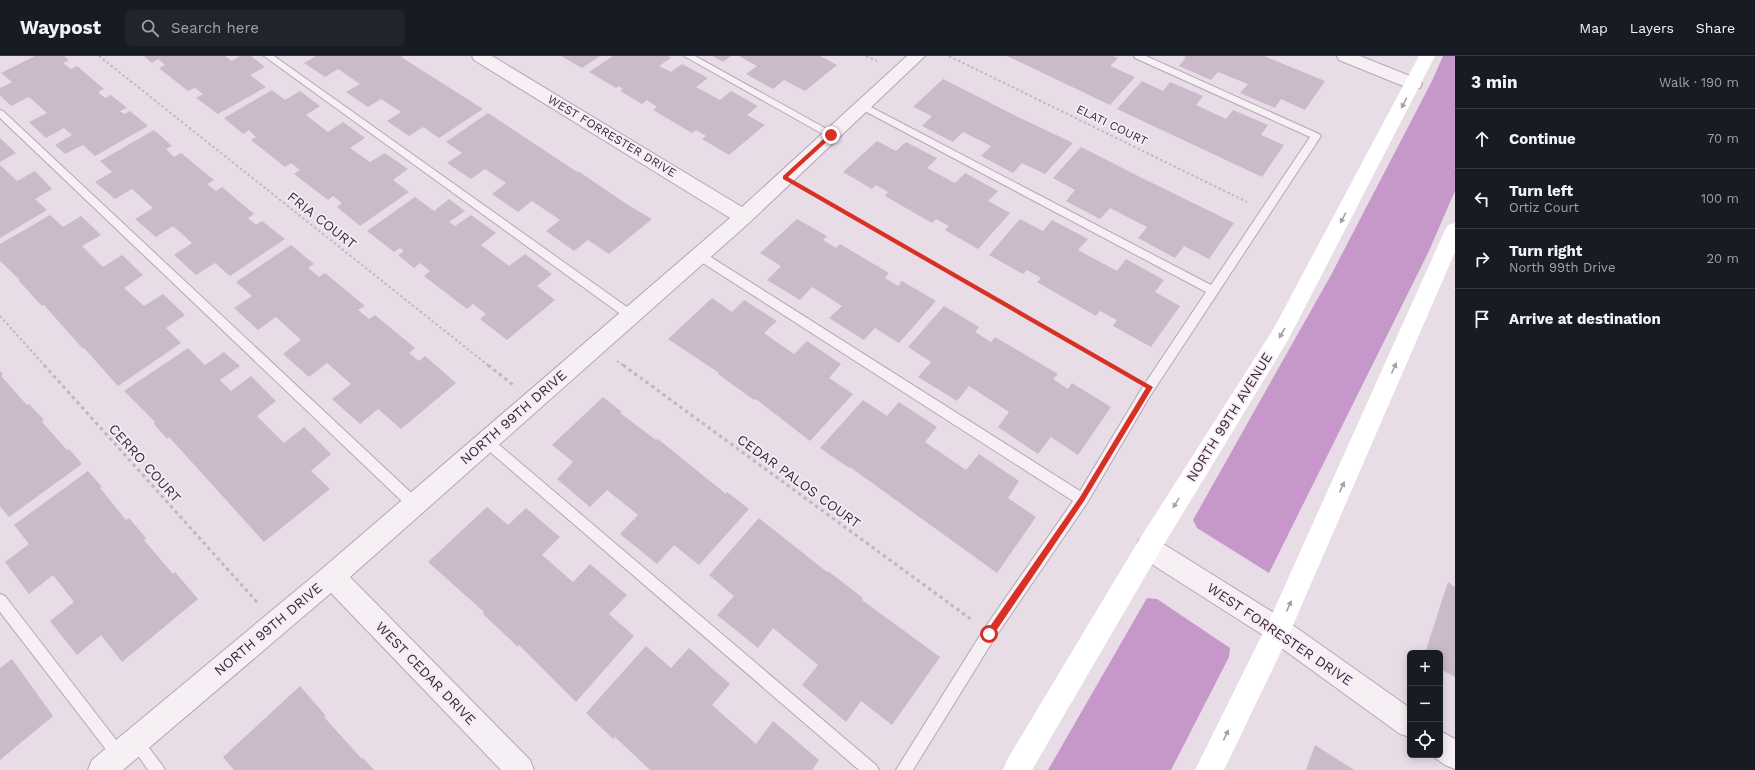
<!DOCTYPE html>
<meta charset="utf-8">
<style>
:root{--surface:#171b24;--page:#20242c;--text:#f1f3f6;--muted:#9ea1a6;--line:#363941}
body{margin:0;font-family:"Work Sans",sans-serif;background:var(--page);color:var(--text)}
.controls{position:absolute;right:12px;bottom:12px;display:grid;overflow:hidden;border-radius:6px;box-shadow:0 2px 10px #0003}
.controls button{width:36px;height:36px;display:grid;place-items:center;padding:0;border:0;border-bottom:1px solid var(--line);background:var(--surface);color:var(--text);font:20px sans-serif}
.stop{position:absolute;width:12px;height:12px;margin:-9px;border:3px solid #d93025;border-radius:50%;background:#fff}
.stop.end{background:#d93025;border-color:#fff;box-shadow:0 1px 4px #0008}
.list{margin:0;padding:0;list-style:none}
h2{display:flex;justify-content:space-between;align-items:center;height:52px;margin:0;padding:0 16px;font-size:17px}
h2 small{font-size:13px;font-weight:400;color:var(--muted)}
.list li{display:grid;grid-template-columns:26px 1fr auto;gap:12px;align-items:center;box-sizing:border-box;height:60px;padding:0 16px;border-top:1px solid var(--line)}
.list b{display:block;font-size:15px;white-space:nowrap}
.list p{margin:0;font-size:13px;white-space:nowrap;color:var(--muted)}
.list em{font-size:13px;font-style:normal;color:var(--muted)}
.icon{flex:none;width:22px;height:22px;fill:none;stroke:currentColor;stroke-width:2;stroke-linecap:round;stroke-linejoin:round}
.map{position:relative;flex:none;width:1455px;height:714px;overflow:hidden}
header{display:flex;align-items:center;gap:24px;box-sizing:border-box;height:56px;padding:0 20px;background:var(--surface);border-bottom:1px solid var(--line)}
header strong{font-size:19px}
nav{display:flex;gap:22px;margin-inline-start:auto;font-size:14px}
.search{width:280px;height:36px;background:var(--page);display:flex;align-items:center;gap:10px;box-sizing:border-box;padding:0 14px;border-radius:6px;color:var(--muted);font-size:15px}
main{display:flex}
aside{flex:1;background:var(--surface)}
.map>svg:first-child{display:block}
.water{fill:#c697c9}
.building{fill:#cabaca}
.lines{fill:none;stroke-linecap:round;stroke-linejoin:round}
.service-casing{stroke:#b5a6b4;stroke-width:2}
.minor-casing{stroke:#b5a6b4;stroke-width:2}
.path-far1{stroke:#c2b7c1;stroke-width:2;stroke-dasharray:2.5 2.5;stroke-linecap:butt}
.path{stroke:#c2b7c1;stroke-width:3;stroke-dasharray:3.5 3.5;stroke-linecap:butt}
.service{fill:#f6f0f5;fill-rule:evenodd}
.minor{fill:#f6f0f5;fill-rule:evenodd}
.secondary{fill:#fff;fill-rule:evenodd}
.oneway{fill:#a89da8}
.route{fill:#d93025}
.labels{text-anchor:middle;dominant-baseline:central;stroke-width:3.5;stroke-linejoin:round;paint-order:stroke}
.far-street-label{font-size:12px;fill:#3e263d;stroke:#f5edf5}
.street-label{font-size:14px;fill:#3e263d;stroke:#f5edf5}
</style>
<header>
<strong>Waypost</strong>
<div class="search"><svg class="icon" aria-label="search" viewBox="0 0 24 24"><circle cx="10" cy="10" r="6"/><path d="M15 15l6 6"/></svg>Search here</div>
<nav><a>Map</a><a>Layers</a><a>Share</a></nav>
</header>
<main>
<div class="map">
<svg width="1455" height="714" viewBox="0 0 1455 714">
<rect width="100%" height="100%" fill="#e8dde7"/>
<g class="water">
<path d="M 1443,0 L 1455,0 L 1455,135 L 1428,197 L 1269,517 L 1197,472 L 1193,464 L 1331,219 L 1432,25 Z"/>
<path d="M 1147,542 L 1157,543 L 1230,592 L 1229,601 L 1171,714 L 1048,714 Z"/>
</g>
<g class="building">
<path d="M 35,0 L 64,0 L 69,4 L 63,7 L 71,13 L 77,10 L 104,33 L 98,36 L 105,42 L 111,39 L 127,52 L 120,55 L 124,58 L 130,55 L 148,70 L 95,100 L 83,89 L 65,98 L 55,89 L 72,79 L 64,72 L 46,82 L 29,66 L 47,57 L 29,41 L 11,50 L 0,39 L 0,32 L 12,26 L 1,17 Z"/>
<path d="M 144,0 L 225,0 L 232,5 L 240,0 L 251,0 L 265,11 L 250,19 L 266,31 L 218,58 L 196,42 L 203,38 L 195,32 L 188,35 L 159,12 L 165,9 L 158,3 L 152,7 Z"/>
<path d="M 316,0 L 403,0 L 401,1 L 483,53 L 439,82 L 423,71 L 409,80 L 387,65 L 401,56 L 381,43 L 368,51 L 346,36 L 360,28 L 338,13 L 325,21 L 304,7 Z"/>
<path d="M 561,0 L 600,0 L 582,12 Z"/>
<path d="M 613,0 L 668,0 L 671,2 L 659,10 L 671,16 L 682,8 L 708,22 L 696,31 L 720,44 L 731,35 L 758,50 L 747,59 L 765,69 L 729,99 L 702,83 L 706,80 L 696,74 L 692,77 L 653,54 L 657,51 L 647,44 L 642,48 L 620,35 L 623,33 L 619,30 L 616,32 L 589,16 Z"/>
<path d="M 712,0 L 731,0 L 723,6 Z"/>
<path d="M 739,0 L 820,0 L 837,9 L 805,35 L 784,24 L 773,33 L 746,18 L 757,10 Z"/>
<path d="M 1007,0 L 1113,0 L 1118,2 L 1110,10 L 1135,21 L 1110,49 Z"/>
<path d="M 1183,0 L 1264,0 L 1325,25 L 1305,54 L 1281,43 L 1275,52 L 1240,37 L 1248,28 L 1218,16 L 1211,24 L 1179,10 L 1186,1 Z"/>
<path d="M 943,23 L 1016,60 L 1073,87 L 1045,118 L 1022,107 L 1013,117 L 981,100 L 991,90 L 963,76 L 953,86 L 922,70 L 932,60 L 913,51 Z"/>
<path d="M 1142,25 L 1163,35 L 1170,26 L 1203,40 L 1196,49 L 1226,63 L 1233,54 L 1268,69 L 1261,79 L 1284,89 L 1262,121 L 1117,53 Z"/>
<path d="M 272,34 L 285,44 L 300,35 L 320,50 L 306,59 L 328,76 L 343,66 L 365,82 L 350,92 L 370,106 L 385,97 L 408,113 L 393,124 L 409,136 L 360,170 L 337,151 L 342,147 L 333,140 L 328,144 L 294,118 L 300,114 L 291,107 L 285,111 L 251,84 L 256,81 L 249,74 L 243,78 L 224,62 Z"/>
<path d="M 488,57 L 577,116 L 578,115 L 628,149 L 652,163 L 609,198 L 588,184 L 574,195 L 546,175 L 560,164 L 532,145 L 518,156 L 492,138 L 506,127 L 485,113 L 471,123 L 447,107 L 462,97 L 446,86 Z"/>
<path d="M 154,74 L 172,90 L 166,93 L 174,101 L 181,97 L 214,124 L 207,128 L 216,135 L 222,131 L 254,158 L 248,162 L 256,169 L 262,165 L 285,183 L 230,220 L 215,207 L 196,219 L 174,199 L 192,187 L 173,170 L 156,181 L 135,163 L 153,152 L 132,133 L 115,143 L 95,126 L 112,116 L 100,105 Z"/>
<path d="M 0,82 L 16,97 L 0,106 Z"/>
<path d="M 877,85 L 896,95 L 906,86 L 937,102 L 927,112 L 955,127 L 965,117 L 998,135 L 988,145 L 1010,157 L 978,193 L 945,174 L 949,170 L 936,163 L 932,167 L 885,140 L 888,136 L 876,129 L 872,133 L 843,116 Z"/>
<path d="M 1081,91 L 1140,121 L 1234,167 L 1209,203 L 1184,190 L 1175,202 L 1138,182 L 1147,171 L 1110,152 L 1100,163 L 1066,145 L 1075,134 L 1053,122 Z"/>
<path d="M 0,109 L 17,125 L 35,115 L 52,133 L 35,143 L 47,154 L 0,182 Z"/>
<path d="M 415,141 L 434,155 L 449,143 L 465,155 L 449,166 L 455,170 L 471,159 L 496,177 L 481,189 L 509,210 L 525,198 L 552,218 L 537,230 L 555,244 L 507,284 L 480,263 L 486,258 L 473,248 L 467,253 L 424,220 L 430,215 L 420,207 L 414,212 L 398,199 L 404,195 L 400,192 L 394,196 L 367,175 Z"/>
<path d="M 50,159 L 63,171 L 81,160 L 101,179 L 82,190 L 103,211 L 122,199 L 143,219 L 124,232 L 144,250 L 163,238 L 185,259 L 166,272 L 181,287 L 118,330 L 84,292 L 83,293 L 44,249 L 42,250 L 19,225 L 20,224 L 0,205 L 0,188 Z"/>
<path d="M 797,163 L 827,180 L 823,184 L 836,192 L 840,188 L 889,217 L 885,222 L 898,230 L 902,225 L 936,245 L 899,287 L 875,272 L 864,284 L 829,262 L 842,250 L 812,231 L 800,244 L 767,224 L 781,210 L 760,197 Z"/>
<path d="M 1020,163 L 1043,175 L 1052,164 L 1088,183 L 1078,194 L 1117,215 L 1126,203 L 1164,224 L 1155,236 L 1180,250 L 1151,291 L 1113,270 L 1117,264 L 1100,255 L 1096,260 L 1037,226 L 1041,222 L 1027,214 L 1023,218 L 989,199 Z"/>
<path d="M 291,189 L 314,208 L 308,212 L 319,221 L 325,217 L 365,250 L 358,254 L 369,263 L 375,259 L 415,292 L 409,297 L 419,305 L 425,300 L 456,327 L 401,373 L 378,353 L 360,368 L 332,343 L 351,328 L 327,307 L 309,321 L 283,298 L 301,284 L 276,261 L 258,274 L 234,252 L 252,240 L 236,226 Z"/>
<path d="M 712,242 L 732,256 L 744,244 L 777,265 L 764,277 L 794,298 L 807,285 L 841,308 L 829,322 L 853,338 L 810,385 L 756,343 L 754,344 L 718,318 L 719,317 L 668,283 Z"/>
<path d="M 944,250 L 979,271 L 975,276 L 991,286 L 995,281 L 1058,318 L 1053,323 L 1068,333 L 1072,327 L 1111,351 L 1078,399 L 1051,381 L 1038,398 L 998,371 L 1009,356 L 969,330 L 957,345 L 918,321 L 931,306 L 908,291 Z"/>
<path d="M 188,292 L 205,309 L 224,296 L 240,310 L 220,324 L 231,335 L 251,320 L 276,345 L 257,360 L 284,387 L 304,371 L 331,398 L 311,415 L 330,433 L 264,486 L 169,381 L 167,383 L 154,368 L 155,366 L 124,335 Z"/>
<path d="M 0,315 L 3,318 L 1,320 L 27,349 L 29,348 L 44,364 L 42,366 L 67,394 L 69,393 L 82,408 L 9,461 L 0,450 Z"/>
<path d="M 603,341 L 622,356 L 620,357 L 656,384 L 658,383 L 726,438 L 727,436 L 749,453 L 699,509 L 674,489 L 657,508 L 620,478 L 638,459 L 607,434 L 590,451 L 557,423 L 573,406 L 552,389 Z"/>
<path d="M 863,344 L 887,360 L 899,346 L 937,371 L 925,386 L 966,414 L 979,398 L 1019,425 L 1008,442 L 1036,461 L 997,517 L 850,411 L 849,412 L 820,392 Z"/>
<path d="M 88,415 L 102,431 L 100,432 L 126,464 L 129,462 L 146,482 L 144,484 L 173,518 L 175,516 L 198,543 L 122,606 L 101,579 L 77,599 L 50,565 L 74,546 L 53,519 L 29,538 L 5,506 L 29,488 L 14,469 Z"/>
<path d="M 487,451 L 508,469 L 526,452 L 560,481 L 542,499 L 573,526 L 590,508 L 627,539 L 609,558 L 634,580 L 576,646 L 519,589 L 518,591 L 483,558 L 484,556 L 428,506 Z"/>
<path d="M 759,462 L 827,516 L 828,515 L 863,542 L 862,544 L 940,601 L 892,669 L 861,645 L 846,666 L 802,629 L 818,609 L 773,572 L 758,592 L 717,559 L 734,540 L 709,519 Z"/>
<path d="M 1448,526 L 1455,531 L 1455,621 L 1440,613 L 1440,597 L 1425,597 Z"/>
<path d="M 646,590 L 671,612 L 689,592 L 730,628 L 712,649 L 756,688 L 773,665 L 819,704 L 812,714 L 650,714 L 615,681 L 613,683 L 586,657 Z"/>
<path d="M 12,603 L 53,660 L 0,704 L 0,612 Z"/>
<path d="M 300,630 L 326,660 L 324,661 L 362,703 L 363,702 L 374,714 L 234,714 L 223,701 Z"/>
<path d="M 1315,689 L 1354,714 L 1306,714 Z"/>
</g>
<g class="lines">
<g class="service-casing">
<g id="service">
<path d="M 264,0 L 274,0 L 634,256 L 636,259 L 634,262 L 630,263 L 626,262 Z"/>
<path d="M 684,0 L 695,0 L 834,77 L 836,79 L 834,81 L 828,81 Z"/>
<path d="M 1134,0 L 1146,0 L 1319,78 L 1321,80 L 1150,340 L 1087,447 L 994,583 L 913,714 L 896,714 L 984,573 L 1073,445 L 695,202 L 694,199 L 695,196 L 703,196 L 1080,435 L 1142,332 L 1206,236 L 859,52 L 857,50 L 859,48 L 865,48 L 1211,229 L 1310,81 L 1135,2 Z"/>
<path d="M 0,54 L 3,55 L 419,444 L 420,448 L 419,452 L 414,454 L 409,452 L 0,62 Z"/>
<path d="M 486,380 L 490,381 L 876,709 L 879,714 L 859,714 L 482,389 L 480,385 L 482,381 Z"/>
<path d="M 0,538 L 5,540 L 124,694 L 126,699 L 124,704 L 119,706 L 114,704 L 0,556 Z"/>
<path d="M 135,678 L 140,680 L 162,709 L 165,714 L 148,714 L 128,685 L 130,680 Z"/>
</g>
</g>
<g class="minor-casing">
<g id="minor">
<path d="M 472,0 L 492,0 L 742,151 L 907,0 L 925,0 L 750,166 L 350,521 L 530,704 L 534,714 L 501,714 L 331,537 L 123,714 L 88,714 L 92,704 L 323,512 L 730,162 L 474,4 Z"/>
<path d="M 1337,0 L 1360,0 L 1420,24 L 1422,28 L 1420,32 L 1414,33 L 1408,32 L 1339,4 Z"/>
<path d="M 1148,481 L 1157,484 L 1287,565 L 1410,652 L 1410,681 L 1400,678 L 1269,583 L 1139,500 L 1136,492 L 1139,484 Z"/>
<path d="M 1440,675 L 1455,683 L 1455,713 L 1445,709 L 1431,699 L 1440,699 Z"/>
</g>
</g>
<g class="path-far1">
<path d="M 99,0 L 489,310"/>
<path d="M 866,0 L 877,5"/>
<path d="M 949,0 L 1247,146"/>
<path d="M 806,134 L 1114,310"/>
<path d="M 0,260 L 45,310"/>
<path d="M 617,305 L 624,310"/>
</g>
<g class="path">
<path d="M 44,309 L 257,546"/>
<path d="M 488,309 L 513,329"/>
<path d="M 623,309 L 972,564"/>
<path d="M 1112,309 L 1131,320"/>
</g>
<use href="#service" class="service"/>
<use href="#minor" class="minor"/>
<g class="secondary">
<path d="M 1419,0 L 1435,0 L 1288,284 L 1157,500 L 1032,714 L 1003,714 L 1007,704 L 1139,484 L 1274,272 Z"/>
<path d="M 1455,167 L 1455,196 L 1287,583 L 1224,714 L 1195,714 L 1269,565 L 1445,174 L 1448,169 Z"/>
</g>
</g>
<defs><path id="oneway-solid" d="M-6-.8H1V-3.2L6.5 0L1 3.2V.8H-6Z"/></defs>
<g class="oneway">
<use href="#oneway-solid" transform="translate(1404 47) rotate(118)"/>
<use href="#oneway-solid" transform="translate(1343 162) rotate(118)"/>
<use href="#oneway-solid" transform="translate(1282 277) rotate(120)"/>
<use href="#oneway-solid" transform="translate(1394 312) rotate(-66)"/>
<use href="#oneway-solid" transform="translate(1342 431) rotate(-66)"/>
<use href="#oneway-solid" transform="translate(1176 447) rotate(122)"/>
<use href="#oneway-solid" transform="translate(1289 550) rotate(-66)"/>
<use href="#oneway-solid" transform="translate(1226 679) rotate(-64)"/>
</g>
<path class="route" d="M 829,78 L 834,79 L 788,121 L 1153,331 L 1084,445 L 992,581 L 989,582 L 985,578 L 986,576 L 1080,441 L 1146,332 L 783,123 L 783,120 Z"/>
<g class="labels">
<g class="far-street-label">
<text transform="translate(1112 69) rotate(26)">ELATI COURT</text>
<text transform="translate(612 80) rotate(31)">WEST FORRESTER DRIVE</text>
</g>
<g class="street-label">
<text transform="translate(322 164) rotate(38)">FRIA COURT</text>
<text transform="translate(513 361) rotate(-41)">NORTH 99TH DRIVE</text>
<text transform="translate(1229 361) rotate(-58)">NORTH 99TH AVENUE</text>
<text transform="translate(145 407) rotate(48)">CERRO COURT</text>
<text transform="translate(799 425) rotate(36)">CEDAR PALOS COURT</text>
<text transform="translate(268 573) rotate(-40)">NORTH 99TH DRIVE</text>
<text transform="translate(1280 578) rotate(34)">WEST FORRESTER DRIVE</text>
<text transform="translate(426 617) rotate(46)">WEST CEDAR DRIVE</text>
</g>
</g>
</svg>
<div class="controls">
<button>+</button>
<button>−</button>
<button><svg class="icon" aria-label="locate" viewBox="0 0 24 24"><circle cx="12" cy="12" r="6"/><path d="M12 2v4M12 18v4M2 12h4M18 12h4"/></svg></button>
</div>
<div class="stop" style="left:989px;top:578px"></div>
<div class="stop end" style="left:831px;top:79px"></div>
</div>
<aside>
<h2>3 min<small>Walk · 190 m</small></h2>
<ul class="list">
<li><svg class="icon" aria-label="ahead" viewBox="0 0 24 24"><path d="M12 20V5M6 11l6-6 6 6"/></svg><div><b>Continue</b></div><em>70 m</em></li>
<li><svg class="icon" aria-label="left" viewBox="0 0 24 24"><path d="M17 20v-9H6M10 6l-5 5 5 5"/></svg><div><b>Turn left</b><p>Ortiz Court</p></div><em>100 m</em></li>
<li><svg class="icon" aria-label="right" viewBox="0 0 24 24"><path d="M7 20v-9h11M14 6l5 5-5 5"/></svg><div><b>Turn right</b><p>North 99th Drive</p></div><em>20 m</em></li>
<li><svg class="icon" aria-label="arrive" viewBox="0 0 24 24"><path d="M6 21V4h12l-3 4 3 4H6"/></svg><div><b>Arrive at destination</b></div></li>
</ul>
</aside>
</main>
